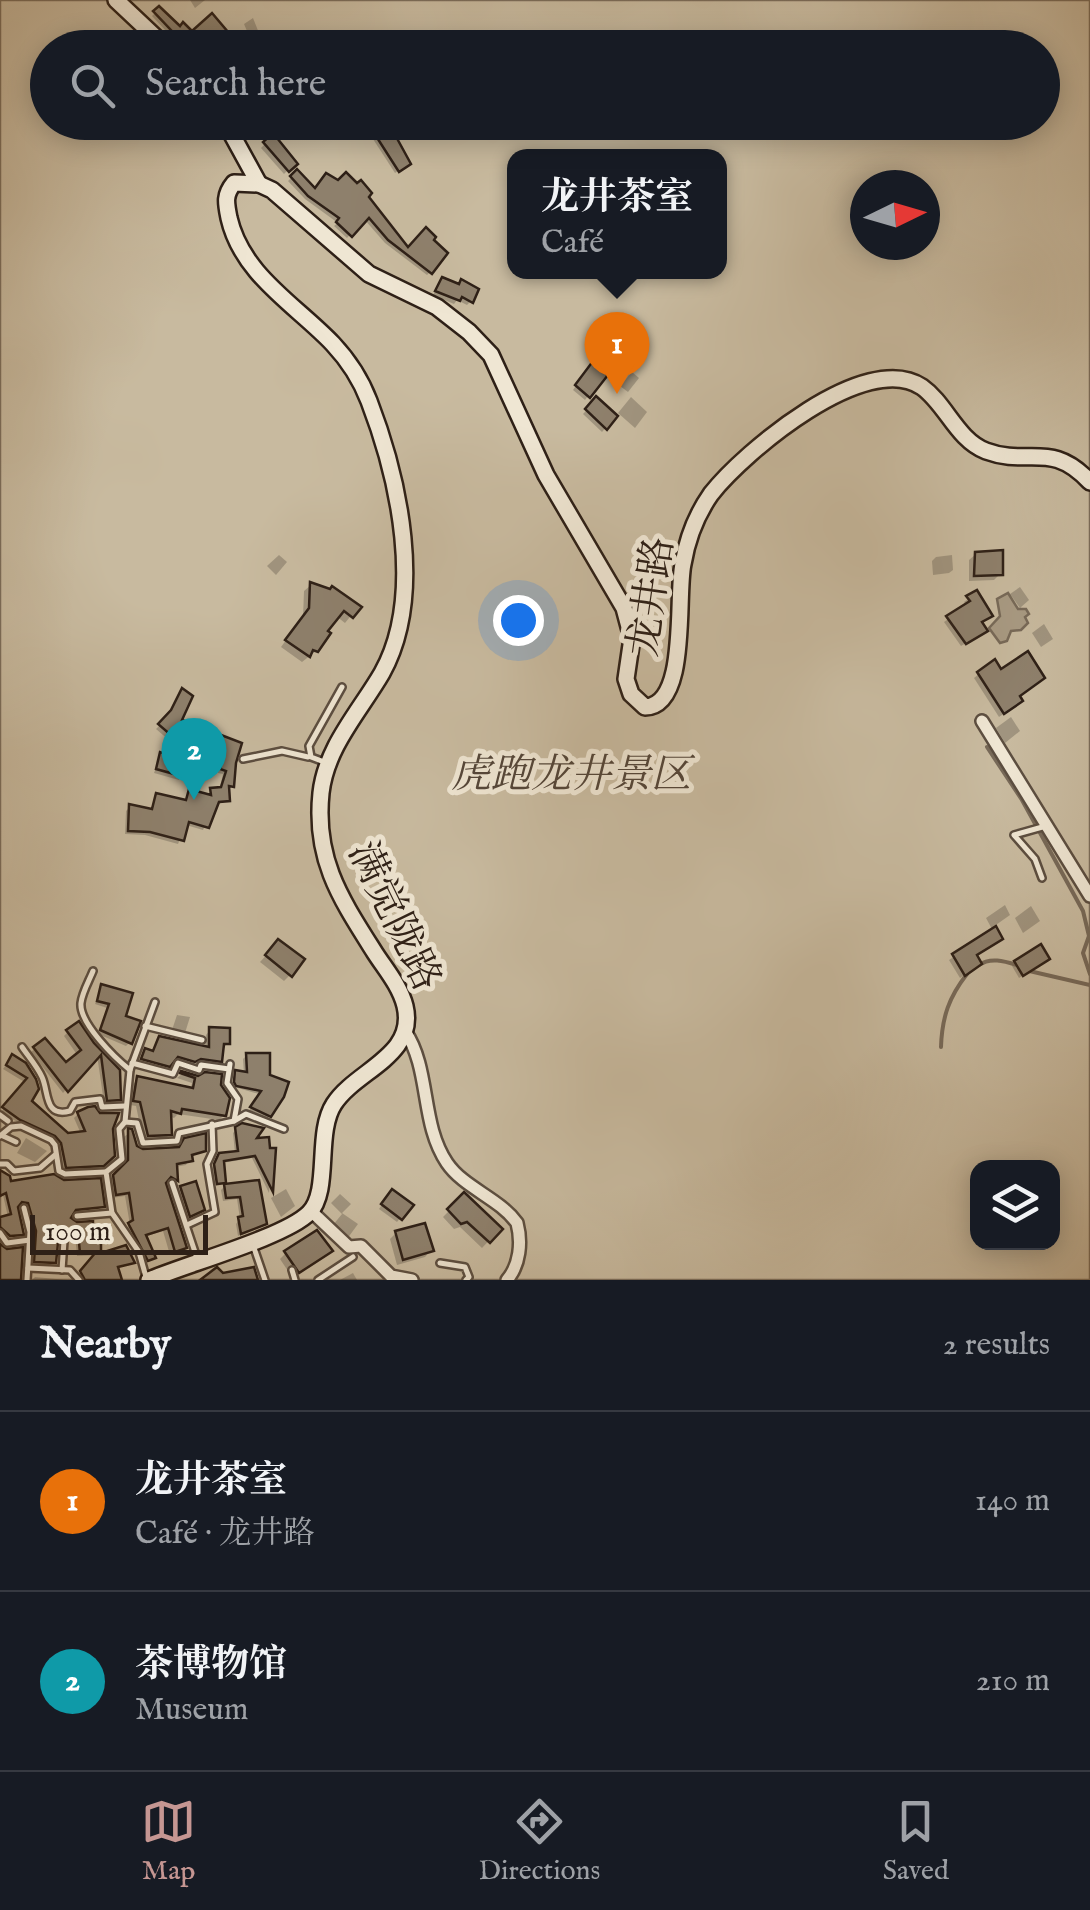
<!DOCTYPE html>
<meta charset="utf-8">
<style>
:root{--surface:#171b24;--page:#20242c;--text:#f1f3f6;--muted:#9ea1a6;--line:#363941;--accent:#c59692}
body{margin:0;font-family:"IM FELL English","Noto Serif SC",serif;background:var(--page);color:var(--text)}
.controls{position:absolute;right:30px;bottom:30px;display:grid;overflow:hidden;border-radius:20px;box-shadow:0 5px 25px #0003}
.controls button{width:90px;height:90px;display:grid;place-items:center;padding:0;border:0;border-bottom:2px solid var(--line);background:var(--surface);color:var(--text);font:50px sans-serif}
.compass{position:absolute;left:850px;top:170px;width:90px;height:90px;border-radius:50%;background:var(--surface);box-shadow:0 5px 25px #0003;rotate:85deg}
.scale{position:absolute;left:30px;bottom:25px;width:178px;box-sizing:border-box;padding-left:10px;border:5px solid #2e2017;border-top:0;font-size:28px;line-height:35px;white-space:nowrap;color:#2e2017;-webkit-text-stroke:8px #efe6d3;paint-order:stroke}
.you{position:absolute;left:518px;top:620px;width:35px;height:35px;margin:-25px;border:8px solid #fff;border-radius:50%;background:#1a73e8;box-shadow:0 0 0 15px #1a73e833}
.badge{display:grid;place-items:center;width:65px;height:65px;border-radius:50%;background:var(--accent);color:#fff;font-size:32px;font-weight:700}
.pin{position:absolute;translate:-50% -82px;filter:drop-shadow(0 2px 5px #0008)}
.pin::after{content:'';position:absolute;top:52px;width:35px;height:30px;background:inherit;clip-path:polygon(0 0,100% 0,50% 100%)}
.popup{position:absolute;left:507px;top:149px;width:220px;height:130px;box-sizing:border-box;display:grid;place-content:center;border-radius:20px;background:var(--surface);filter:drop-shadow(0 2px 8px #0005);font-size:32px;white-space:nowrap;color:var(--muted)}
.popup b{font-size:38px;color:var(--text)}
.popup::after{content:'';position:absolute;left:50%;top:100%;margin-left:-20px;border:20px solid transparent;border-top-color:var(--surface)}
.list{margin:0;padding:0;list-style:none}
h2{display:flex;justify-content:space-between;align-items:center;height:130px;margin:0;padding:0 40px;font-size:42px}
h2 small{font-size:32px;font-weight:400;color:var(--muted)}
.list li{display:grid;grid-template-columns:65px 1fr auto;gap:30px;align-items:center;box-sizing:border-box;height:180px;padding:0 40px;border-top:2px solid var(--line)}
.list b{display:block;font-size:38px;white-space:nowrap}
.list p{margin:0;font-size:32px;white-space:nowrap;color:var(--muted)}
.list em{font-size:32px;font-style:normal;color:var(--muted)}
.icon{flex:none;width:55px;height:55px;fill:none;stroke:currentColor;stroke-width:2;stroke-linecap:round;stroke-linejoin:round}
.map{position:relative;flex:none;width:1090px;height:1280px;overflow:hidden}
.search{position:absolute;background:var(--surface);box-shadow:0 5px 25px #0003;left:30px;right:30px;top:30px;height:110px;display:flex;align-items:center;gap:25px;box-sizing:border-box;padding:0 35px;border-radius:55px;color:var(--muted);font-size:38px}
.sheet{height:490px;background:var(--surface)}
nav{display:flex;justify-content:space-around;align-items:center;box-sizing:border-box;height:140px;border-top:2px solid var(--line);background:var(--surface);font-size:28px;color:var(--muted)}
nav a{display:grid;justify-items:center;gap:5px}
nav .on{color:var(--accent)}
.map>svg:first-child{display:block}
.green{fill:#c8ba9f;stroke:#7b6d5b;stroke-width:2.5;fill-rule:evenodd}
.water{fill:#a89a83;stroke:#776958;stroke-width:2.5}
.shadow{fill:#0003}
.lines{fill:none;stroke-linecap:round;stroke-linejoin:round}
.stream{stroke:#776958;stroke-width:4}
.building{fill:#8e806c;stroke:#2e2017;stroke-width:2.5}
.lane-casing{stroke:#5c4e40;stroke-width:10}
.street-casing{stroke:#5c4e40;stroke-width:16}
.secondary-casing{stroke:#2e2017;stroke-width:20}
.lane{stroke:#efe6d3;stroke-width:5}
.street{stroke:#efe6d3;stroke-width:11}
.secondary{stroke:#efe6d3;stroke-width:15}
.labels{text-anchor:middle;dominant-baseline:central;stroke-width:10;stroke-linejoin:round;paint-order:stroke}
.street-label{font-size:40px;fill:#2e2017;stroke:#efe6d3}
.park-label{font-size:40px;font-style:italic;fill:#544639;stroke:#efe6d3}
</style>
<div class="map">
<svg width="1090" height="1280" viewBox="0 0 1090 1280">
<rect width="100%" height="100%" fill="#e7d9bb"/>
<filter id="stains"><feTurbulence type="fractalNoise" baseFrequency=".002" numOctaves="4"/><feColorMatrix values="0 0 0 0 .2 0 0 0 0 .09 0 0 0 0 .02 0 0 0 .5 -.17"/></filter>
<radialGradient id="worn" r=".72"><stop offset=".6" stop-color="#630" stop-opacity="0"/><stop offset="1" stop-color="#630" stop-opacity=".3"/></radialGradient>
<path class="green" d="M 0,0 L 1090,0 L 1090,1280 L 0,1280 ZM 48,48 L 1042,48 L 1042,122 L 48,122 ZM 514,156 L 720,156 L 720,272 L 514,272 ZM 865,185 L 925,185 L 925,245 L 865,245 ZM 978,1168 L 1052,1168 L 1052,1242 L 978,1242 Z"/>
<path class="water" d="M 1008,593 L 1018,609 L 1026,609 L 1029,614 L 1025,617 L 1028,623 L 1021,630 L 1011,631 L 1007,641 L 1000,643 L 989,628 L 1000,616 L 997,599 Z"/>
<g class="shadow">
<path d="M 190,0 L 205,0 L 195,8 Z"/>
<path d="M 159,9 L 180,29 L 192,35 L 220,36 L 230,48 L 182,48 L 152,16 Z"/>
<path d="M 253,18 L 259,33 L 255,36 L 266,48 L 254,48 L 244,24 Z"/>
<path d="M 317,33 L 333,47 L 338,42 L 346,48 L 309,48 L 306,45 Z"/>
<path d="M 255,122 L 269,122 L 261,130 Z"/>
<path d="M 362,122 L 383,122 L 404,167 L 395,173 Z"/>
<path d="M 273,136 L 295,163 L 284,174 L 261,148 Z"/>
<path d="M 297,172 L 315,191 L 366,196 L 407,251 L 430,272 L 427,275 L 385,243 L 364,219 L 347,238 L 334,226 L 338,223 L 305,199 L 288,181 Z"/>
<path d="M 442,280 L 457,286 L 471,301 L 467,305 L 457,300 L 454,304 L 433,295 Z"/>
<path d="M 589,368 L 588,396 L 585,400 L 573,390 Z"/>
<path d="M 632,372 L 639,378 L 628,392 L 620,386 Z"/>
<path d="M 631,397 L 647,412 L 635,428 L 618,413 Z"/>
<path d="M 596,400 L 615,417 L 602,432 L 583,414 Z"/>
<path d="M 976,554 L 1000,574 L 994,580 L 969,581 L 969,560 Z"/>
<path d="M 279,555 L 287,562 L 276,575 L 267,566 Z"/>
<path d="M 952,555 L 953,570 L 949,573 L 933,575 L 932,561 L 936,557 Z"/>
<path d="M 311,585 L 358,607 L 345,623 L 336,616 L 316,651 L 302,662 L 281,647 L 303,617 L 304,591 Z"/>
<path d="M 1020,587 L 1029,600 L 1020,608 L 1010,594 Z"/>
<path d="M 976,593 L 981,634 L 961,646 L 944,622 L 967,606 L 964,602 Z"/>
<path d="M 1044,624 L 1053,639 L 1041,647 L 1032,633 Z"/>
<path d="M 979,674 L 1015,706 L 999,717 L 974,678 Z"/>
<path d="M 168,717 L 239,745 L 231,786 L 227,790 L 228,801 L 215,805 L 203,830 L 186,825 L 178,844 L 145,835 L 125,834 L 126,811 L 130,807 L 150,811 L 156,795 L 184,802 L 190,792 L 208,797 L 211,790 L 219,790 L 223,774 L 218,773 L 219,762 L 192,749 L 179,780 L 154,773 L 161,755 L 174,759 L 177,747 L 156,729 Z"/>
<path d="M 1011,717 L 1020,731 L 1005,743 L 996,728 Z"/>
<path d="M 1005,905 L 1010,915 L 993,927 L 999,939 L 974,956 L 975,967 L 960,978 L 949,960 L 993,931 L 986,918 Z"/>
<path d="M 1031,906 L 1040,921 L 1023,933 L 1015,918 Z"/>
<path d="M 272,949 L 290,975 L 284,981 L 260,962 Z"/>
<path d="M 1043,962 L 1019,978 L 1012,966 L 1015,963 Z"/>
<path d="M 102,987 L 123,1017 L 130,1042 L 126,1046 L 98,1034 L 107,1008 L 95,1004 Z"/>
<path d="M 177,1015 L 190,1017 L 185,1033 L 172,1030 Z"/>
<path d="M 210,1030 L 227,1043 L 215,1065 L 194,1062 L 189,1066 L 171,1061 L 163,1070 L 138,1063 L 145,1051 L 151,1053 L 160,1039 L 205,1049 L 206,1035 Z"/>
<path d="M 68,1032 L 92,1045 L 117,1071 L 118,1099 L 115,1103 L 104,1103 L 97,1055 L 63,1093 L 31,1052 L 35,1049 L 66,1066 L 78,1056 L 64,1036 Z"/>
<path d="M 247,1055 L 267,1055 L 269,1116 L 265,1119 L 249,1111 L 259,1094 L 231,1086 L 236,1072 L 244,1074 L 243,1059 Z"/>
<path d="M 12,1057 L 36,1089 L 28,1101 L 67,1135 L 81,1134 L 74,1118 L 78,1114 L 110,1129 L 113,1155 L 97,1169 L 63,1171 L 57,1148 L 51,1139 L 0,1113 L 26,1083 L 3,1069 Z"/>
<path d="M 182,1074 L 198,1079 L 224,1115 L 219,1120 L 178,1114 L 174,1118 L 169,1116 L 170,1134 L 165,1139 L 143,1140 L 136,1106 L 130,1105 L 133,1084 L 138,1079 L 190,1090 L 192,1083 L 177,1078 Z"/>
<path d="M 237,1129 L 268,1151 L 273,1151 L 269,1193 L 252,1158 L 222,1163 L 224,1182 L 214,1186 L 211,1170 L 220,1155 L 235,1153 L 233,1133 Z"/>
<path d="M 131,1132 L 135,1147 L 143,1152 L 204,1150 L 190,1157 L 186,1165 L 175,1167 L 175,1180 L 172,1184 L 162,1178 L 184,1248 L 170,1255 L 163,1231 L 144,1237 L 153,1258 L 144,1264 L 125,1229 L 130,1225 L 125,1196 L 112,1198 L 109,1181 L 125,1167 L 122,1138 Z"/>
<path d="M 26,1138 L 47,1151 L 35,1162 L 17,1153 Z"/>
<path d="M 0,1172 L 10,1184 L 102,1206 L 98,1210 L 72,1213 L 68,1220 L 91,1236 L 99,1256 L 132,1262 L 116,1269 L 118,1280 L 81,1280 L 78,1277 L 96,1255 L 77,1256 L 75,1234 L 56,1236 L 54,1262 L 50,1266 L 32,1265 L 33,1236 L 24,1206 L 15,1205 L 21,1234 L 6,1239 L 0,1233 L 0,1220 L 8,1217 L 3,1195 L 0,1196 Z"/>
<path d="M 257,1183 L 264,1224 L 238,1236 L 236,1224 L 240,1219 L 237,1199 L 223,1201 L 221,1190 L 225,1186 Z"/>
<path d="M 181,1188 L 202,1209 L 183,1221 L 175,1195 Z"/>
<path d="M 286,1189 L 295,1206 L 281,1217 L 271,1198 Z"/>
<path d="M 340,1194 L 351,1204 L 342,1213 L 358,1224 L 347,1239 L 333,1225 L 342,1214 L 331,1203 Z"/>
<path d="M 388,1196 L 411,1205 L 397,1222 L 379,1209 Z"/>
<path d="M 464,1196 L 500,1229 L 482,1248 L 460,1227 L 454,1229 L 443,1217 Z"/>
<path d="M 396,1233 L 431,1250 L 425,1257 L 397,1265 L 390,1239 Z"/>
<path d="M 286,1253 L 324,1257 L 292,1277 L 280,1259 Z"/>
<path d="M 353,1273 L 357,1280 L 340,1280 Z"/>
<path d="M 35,1277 L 67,1280 L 32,1280 Z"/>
</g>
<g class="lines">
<g class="stream">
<path d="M 987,747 L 1022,800 L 1083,911 L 1089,936 L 1083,953 L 1090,974"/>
<path d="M 979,965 C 990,957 1004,961 1017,965"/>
<path d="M 1025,970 L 1090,985"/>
<path d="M 941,1047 C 942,1017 949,997 967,974"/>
</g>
</g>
<g class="building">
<path d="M 159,6 L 180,26 L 183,22 L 192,31 L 212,13 L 228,32 L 224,36 L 234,48 L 188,48 L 153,11 Z"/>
<path d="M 367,122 L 388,122 L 411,164 L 399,172 Z"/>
<path d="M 273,133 L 298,164 L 289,172 L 263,142 Z"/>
<path d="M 297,169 L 315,188 L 326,173 L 338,180 L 346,172 L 357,183 L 361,180 L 372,193 L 369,197 L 408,247 L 426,227 L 436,237 L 434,240 L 448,253 L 432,274 L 388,240 L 369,218 L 352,237 L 336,222 L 339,218 L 308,196 L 290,176 Z"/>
<path d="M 442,277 L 459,284 L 461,279 L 479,289 L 473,303 L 462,297 L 460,301 L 435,291 Z"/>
<path d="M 593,361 L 608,375 L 590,398 L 575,385 Z"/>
<path d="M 596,396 L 618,416 L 607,430 L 585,409 Z"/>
<path d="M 1003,550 L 1003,575 L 974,576 L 975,552 Z"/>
<path d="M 310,582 L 330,589 L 332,586 L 362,607 L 353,618 L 344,611 L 328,631 L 331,633 L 318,652 L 313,650 L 310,657 L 285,640 L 309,608 Z"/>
<path d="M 977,590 L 993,616 L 982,622 L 988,631 L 966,644 L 946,616 L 970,601 L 966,596 Z"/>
<path d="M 1028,651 L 1045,678 L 1020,696 L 1023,701 L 1004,714 L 977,672 L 995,659 L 1001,669 Z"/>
<path d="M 182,688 L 193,696 L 182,720 L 242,743 L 236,763 L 234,787 L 229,786 L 230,801 L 219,802 L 209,828 L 189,822 L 184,841 L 150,832 L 128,831 L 129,804 L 152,809 L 156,793 L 186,800 L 189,789 L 211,795 L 210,788 L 221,787 L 226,771 L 220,769 L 222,758 L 196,746 L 185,777 L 156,769 L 160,752 L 176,757 L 179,742 L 158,724 L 171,710 Z"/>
<path d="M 996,926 L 1003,939 L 977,955 L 982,964 L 965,976 L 952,954 Z"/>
<path d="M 278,939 L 305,959 L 292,977 L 265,955 Z"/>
<path d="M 1041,944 L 1050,959 L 1023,976 L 1014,961 Z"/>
<path d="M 101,984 L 133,993 L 126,1016 L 141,1021 L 132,1044 L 100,1030 L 109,1004 L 97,1001 Z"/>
<path d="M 79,1021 L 94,1043 L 120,1070 L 121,1100 L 107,1101 L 101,1055 L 68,1092 L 33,1047 L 45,1038 L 66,1062 L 81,1050 L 66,1030 Z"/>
<path d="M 209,1027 L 230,1028 L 230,1044 L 224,1044 L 222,1062 L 201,1059 L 195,1062 L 178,1057 L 170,1067 L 141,1059 L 145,1048 L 153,1051 L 159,1036 L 209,1047 Z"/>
<path d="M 246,1053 L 270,1053 L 270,1075 L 289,1082 L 284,1097 L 271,1117 L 250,1107 L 261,1091 L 236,1086 L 234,1082 L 235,1070 L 247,1072 Z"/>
<path d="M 12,1054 L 26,1063 L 36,1079 L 39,1089 L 32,1101 L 68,1133 L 85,1131 L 77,1112 L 88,1107 L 95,1106 L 100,1113 L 119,1113 L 113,1129 L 115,1156 L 104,1166 L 66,1168 L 61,1143 L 55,1136 L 20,1120 L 2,1107 L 27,1078 L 6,1065 Z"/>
<path d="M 181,1071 L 198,1076 L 205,1072 L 222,1074 L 221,1085 L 230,1098 L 226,1116 L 182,1109 L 181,1114 L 171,1111 L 172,1135 L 148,1136 L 140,1102 L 133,1101 L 137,1076 L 193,1088 L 195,1078 L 180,1073 Z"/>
<path d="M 242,1123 L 264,1128 L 257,1138 L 269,1137 L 270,1148 L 276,1148 L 273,1192 L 255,1156 L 224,1161 L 226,1183 L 217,1184 L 214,1164 L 219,1153 L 238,1151 L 235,1127 Z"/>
<path d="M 128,1128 L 132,1129 L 137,1146 L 143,1149 L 179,1147 L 184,1138 L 206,1133 L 206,1151 L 192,1155 L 193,1161 L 177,1164 L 178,1181 L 171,1177 L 166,1183 L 187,1248 L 175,1252 L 168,1228 L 146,1235 L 156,1258 L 148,1261 L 128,1223 L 133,1220 L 129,1193 L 116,1195 L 113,1175 L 128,1160 Z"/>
<path d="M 0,1170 L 10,1176 L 11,1181 L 54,1174 L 64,1180 L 101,1178 L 105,1207 L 76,1210 L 71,1218 L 77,1222 L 93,1221 L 93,1233 L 101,1233 L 101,1253 L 126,1245 L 135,1263 L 118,1267 L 122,1280 L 85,1280 L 80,1271 L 96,1252 L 80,1253 L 78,1232 L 59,1233 L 56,1263 L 34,1262 L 36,1231 L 28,1203 L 22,1202 L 18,1207 L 24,1235 L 10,1236 L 0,1227 L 0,1217 L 11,1214 L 6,1193 L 0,1196 Z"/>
<path d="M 259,1180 L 267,1224 L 241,1234 L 238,1217 L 243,1216 L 240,1197 L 226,1198 L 224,1184 Z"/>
<path d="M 196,1181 L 205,1210 L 190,1217 L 180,1186 Z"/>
<path d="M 392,1189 L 414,1205 L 402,1220 L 381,1204 Z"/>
<path d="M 464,1192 L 503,1229 L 490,1243 L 467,1222 L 461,1224 L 447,1209 Z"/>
<path d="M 425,1223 L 434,1251 L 403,1260 L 395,1231 Z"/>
<path d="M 317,1230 L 333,1251 L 299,1273 L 284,1251 Z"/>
<path d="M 0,1244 L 7,1249 L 23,1247 L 21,1280 L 0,1280 Z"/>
<path d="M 217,1267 L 223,1273 L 254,1267 L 258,1280 L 200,1280 Z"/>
</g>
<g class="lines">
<g class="lane-casing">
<g id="lane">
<path d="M 243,759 L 282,751 L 308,757"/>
<path d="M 327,763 L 311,757 L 309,746 L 342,687"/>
<path d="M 1042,878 L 1035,859 L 1014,835 L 1046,826"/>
<path d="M 93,971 C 89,981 82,993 81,1003 C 79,1023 115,1058 130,1070"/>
<path d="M 145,1026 L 202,1040"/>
<path d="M 22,1047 C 28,1056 37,1066 42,1077 C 49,1092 44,1118 70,1111 L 75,1102 L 100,1099 L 102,1107 L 125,1106"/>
<path d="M 132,1063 L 173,1074 L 178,1063 L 199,1070 L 201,1065 L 229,1069"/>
<path d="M 230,1064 L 227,1083 L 238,1099 L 234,1121"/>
<path d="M 0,1115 L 8,1121"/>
<path d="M 125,1122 L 137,1123 L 143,1143 L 177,1141 L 179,1133 L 234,1121 L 246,1114 L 284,1129"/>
<path d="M 0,1136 L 11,1127 L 21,1126 L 51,1140 L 55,1145 L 59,1171 L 65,1174 L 105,1172"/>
<path d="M 3,1136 L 16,1142"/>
<path d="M 0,1164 L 7,1164 L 14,1171 L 40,1168 L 55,1155"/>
<path d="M 172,1183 L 198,1261"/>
<path d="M 24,1208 L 30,1232 L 27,1280"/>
<path d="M 77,1216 L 112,1213"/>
<path d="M 187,1225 L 215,1212 L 207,1164 L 213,1151 L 212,1124"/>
<path d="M 0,1233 L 7,1243 L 30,1240"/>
<path d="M 253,1245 L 265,1280"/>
<path d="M 440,1263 L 465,1267 L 469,1277 L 466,1280"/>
<path d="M 28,1268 L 70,1270 L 79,1280"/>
<path d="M 62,1270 L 64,1241"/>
<path d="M 292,1270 L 295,1280"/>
<path d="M 146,1277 L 139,1252 L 112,1213 L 106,1172 L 122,1159 L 119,1129 L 125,1122 L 130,1070 L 155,1002"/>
<path d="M 318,1280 L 353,1257"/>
</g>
</g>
<g class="street-casing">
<g id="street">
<path d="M 982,721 L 1090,896"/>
<path d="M 405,1031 C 431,1070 420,1123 447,1163 C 464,1188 499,1198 517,1223 C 522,1242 520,1265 507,1280"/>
<path d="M 311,1211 L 349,1247 L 361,1246 L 391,1276 L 412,1280"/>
</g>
</g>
<g class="secondary-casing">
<g id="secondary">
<path d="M 116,0 L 167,48"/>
<path d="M 225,122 L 259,184"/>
<path d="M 149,1280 C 186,1264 285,1237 309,1213 C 331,1191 315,1133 334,1104 C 356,1070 417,1056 405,1006 C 400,986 386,970 375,953 C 341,899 314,860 321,793 C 326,747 360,711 382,673 C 425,596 399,479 369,401 C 361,380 348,360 333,344 C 296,305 242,275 229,218 C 226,203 224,195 234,183 L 259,184 L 272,190 L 369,274 L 437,307 L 469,332 L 491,355 L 546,475 L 624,608 L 632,638 L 626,679 L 631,694 L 645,707 C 689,706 676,596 683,564 C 687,540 697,514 711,494 C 744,452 866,349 922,387 C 946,404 957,440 986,451 C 1029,467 1051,440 1090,482"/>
</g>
</g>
<use href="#lane" class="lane"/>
<use href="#street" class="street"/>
<use href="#secondary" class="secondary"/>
</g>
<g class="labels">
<g class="street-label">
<text transform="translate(653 597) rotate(-82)">龙井路</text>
<text transform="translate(393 917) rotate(64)">满觉陇路</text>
</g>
<g class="park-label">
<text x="571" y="776">虎跑龙井景区</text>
</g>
</g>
<rect width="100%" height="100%" filter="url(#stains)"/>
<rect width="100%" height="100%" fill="url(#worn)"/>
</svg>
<div class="controls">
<button><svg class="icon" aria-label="layers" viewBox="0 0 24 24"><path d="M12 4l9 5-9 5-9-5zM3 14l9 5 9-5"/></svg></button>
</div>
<svg class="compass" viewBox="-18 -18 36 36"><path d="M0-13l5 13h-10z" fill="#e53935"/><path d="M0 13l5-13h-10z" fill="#9ea1a6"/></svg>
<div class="scale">100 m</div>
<div class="you"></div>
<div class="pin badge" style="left:617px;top:394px;background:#e8710a">1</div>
<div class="popup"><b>龙井茶室</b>Café</div>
<div class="pin badge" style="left:194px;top:800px;background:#0f9aa8">2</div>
<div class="search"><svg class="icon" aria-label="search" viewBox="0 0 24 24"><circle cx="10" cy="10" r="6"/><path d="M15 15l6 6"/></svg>Search here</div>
</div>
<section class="sheet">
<h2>Nearby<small>2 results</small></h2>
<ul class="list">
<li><span class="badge" style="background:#e8710a">1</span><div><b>龙井茶室</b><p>Café · 龙井路</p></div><em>140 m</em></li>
<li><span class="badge" style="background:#0f9aa8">2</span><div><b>茶博物馆</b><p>Museum</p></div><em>210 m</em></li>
</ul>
</section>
<nav>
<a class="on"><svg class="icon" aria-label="map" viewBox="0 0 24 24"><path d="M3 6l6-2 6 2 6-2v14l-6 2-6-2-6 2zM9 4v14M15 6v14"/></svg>Map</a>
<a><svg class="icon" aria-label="directions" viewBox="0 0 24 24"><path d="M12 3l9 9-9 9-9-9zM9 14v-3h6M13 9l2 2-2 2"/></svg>Directions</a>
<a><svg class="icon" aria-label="saved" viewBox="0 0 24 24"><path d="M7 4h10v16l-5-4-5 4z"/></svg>Saved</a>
</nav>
